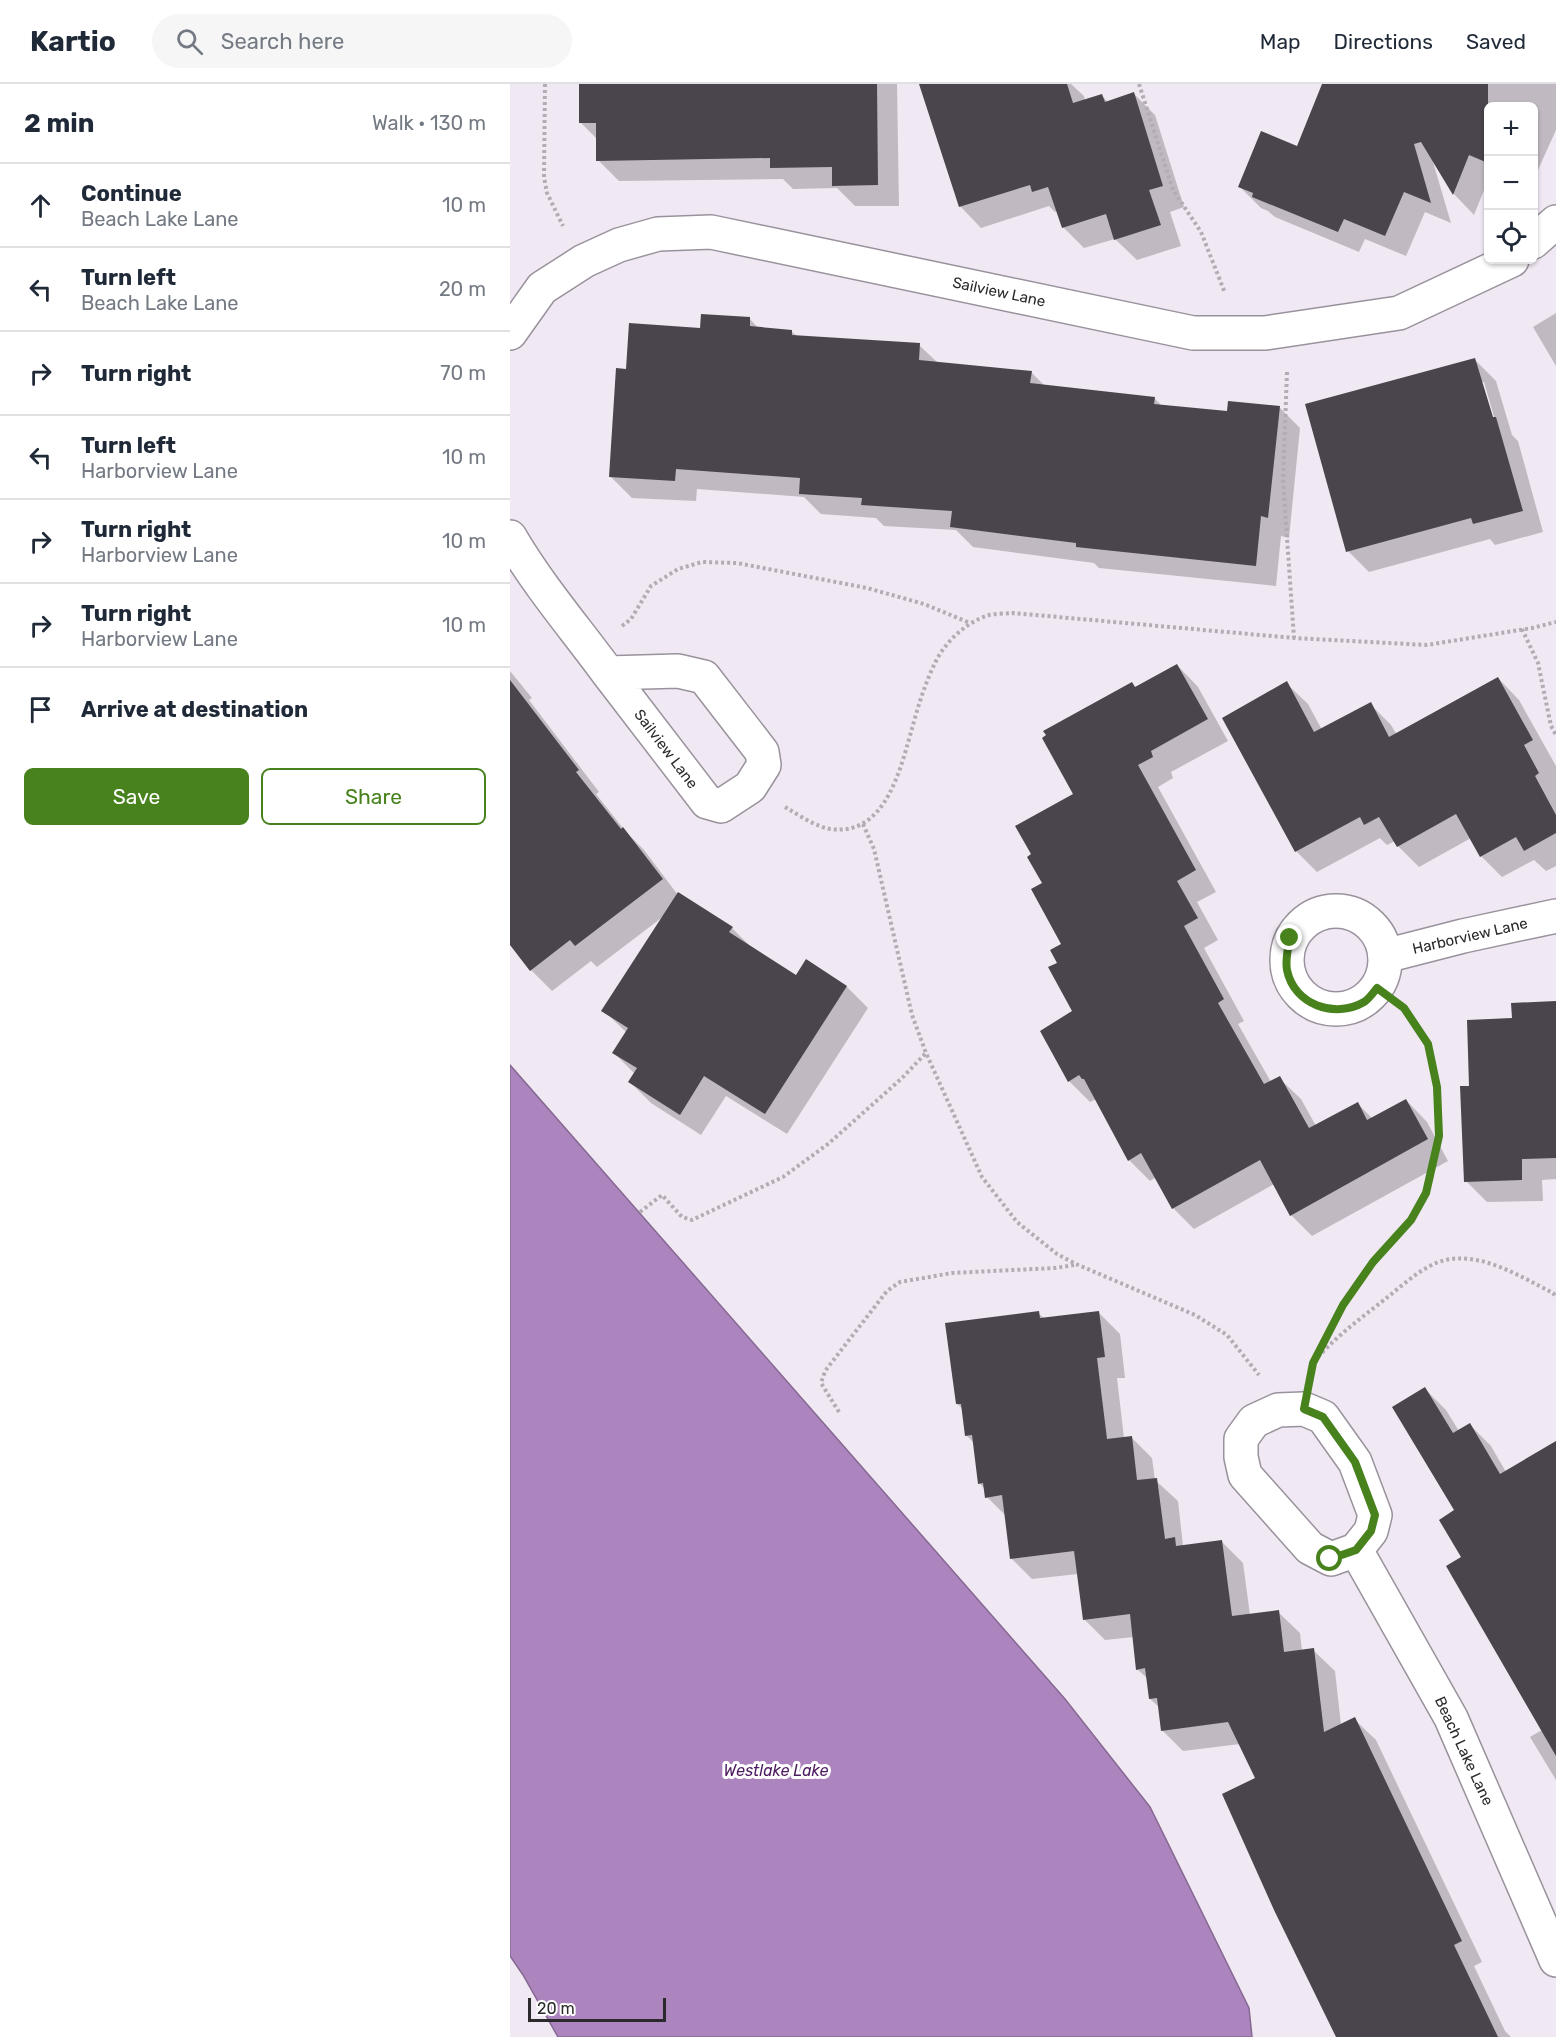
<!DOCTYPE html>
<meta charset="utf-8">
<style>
:root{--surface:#fff;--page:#f6f6f7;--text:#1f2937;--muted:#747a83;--line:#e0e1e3;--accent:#48821d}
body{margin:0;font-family:Rubik,sans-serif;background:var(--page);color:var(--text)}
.controls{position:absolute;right:18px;top:18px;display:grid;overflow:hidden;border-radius:9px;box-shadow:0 2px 4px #0004}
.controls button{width:54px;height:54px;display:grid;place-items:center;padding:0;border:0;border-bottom:2px solid var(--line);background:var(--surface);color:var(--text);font:30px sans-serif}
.scale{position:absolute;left:18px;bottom:15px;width:138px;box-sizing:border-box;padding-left:6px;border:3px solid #2c292d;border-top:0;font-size:16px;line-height:21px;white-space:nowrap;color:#2c292d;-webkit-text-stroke:4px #fff;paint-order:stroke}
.stop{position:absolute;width:18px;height:18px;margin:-14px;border:4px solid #48821d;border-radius:50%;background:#fff}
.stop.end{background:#48821d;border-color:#fff;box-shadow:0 2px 6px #0008}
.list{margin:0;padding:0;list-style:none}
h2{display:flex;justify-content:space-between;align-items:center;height:78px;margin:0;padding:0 24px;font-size:26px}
h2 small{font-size:20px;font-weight:400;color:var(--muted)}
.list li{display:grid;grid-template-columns:39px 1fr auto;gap:18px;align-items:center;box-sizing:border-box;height:84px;padding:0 24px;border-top:2px solid var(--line)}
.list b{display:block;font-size:22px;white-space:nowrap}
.list p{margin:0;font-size:20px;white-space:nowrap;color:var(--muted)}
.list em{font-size:20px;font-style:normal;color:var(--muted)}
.actions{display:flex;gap:12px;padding:18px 24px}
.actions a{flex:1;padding:14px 0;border:2px solid var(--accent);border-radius:9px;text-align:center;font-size:21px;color:var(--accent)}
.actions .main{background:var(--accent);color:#fff}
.icon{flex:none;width:33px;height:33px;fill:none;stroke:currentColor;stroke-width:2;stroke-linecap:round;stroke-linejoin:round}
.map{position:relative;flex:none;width:1046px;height:1953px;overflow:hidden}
header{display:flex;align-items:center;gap:36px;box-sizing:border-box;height:84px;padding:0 30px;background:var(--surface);border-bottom:2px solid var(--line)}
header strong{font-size:28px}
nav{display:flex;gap:33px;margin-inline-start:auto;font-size:21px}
.search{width:420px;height:54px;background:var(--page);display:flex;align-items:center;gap:15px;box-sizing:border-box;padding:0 21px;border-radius:33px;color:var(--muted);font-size:22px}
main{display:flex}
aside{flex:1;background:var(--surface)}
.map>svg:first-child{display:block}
.water{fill:#ad85be;stroke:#866992;stroke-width:1.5}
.shadow{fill:#0003;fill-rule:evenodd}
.building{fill:#4a444d}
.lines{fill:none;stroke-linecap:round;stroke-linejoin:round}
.street-casing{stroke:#99929c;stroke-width:36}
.path{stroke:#b3acb5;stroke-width:4;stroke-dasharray:3 3;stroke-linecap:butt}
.street{stroke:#fff;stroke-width:33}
.route{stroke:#48821d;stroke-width:8}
.labels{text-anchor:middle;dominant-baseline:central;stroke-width:6;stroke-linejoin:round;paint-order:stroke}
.street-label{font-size:15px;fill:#2c292d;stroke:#fff}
.water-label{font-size:16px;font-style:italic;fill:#4d1b60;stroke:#fff}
</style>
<header>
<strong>Kartio</strong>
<div class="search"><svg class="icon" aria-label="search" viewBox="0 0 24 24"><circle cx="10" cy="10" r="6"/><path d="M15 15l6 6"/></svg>Search here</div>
<nav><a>Map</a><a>Directions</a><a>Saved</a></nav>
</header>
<main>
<aside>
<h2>2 min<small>Walk · 130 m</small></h2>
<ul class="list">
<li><svg class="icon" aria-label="ahead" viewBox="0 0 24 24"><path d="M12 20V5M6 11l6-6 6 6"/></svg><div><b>Continue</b><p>Beach Lake Lane</p></div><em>10 m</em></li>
<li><svg class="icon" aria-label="left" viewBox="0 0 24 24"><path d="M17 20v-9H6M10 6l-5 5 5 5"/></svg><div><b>Turn left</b><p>Beach Lake Lane</p></div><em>20 m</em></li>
<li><svg class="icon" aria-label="right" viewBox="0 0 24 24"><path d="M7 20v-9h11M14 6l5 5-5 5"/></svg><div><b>Turn right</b></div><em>70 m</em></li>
<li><svg class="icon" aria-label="left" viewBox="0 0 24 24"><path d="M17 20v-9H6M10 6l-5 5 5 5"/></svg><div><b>Turn left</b><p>Harborview Lane</p></div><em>10 m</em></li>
<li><svg class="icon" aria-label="right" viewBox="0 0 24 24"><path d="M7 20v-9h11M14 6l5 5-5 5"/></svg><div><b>Turn right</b><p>Harborview Lane</p></div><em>10 m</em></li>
<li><svg class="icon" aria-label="right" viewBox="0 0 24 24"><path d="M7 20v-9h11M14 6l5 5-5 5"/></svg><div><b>Turn right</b><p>Harborview Lane</p></div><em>10 m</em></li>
<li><svg class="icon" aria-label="arrive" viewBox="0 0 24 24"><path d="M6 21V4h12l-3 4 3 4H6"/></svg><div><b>Arrive at destination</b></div></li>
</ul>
<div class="actions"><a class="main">Save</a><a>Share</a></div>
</aside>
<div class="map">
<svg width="1046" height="1953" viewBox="0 0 1046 1953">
<rect width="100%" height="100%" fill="#f0e8f3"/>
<path class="water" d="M 0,981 L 555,1615 L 640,1723 L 739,1924 L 742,1953 L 48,1953 L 13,1891 L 0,1872 Z"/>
<g class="shadow">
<path d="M 70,0 L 387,0 L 389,122 L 345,122 L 327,104 L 283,105 L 273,95 L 109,97 L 88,76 L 88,56 L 71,39 Z"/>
<path d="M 411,0 L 561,0 L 574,12 L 575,17 L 592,12 L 598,18 L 624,10 L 645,31 L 674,123 L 660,128 L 671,162 L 627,176 L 605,155 L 574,164 L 553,143 L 548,127 L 545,128 L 539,122 L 471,144 L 450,122 Z"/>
<path d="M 870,0 L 1046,0 L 1046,46 L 1023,97 L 1023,22 L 978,22 L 978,96 L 964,131 L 944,110 L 923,78 L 941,139 L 915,128 L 896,172 L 855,155 L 849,168 L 765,133 L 758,127 L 751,124 L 730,103 L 788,64 Z"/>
<path d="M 1046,229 L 1046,282 L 1023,243 Z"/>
<path d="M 240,235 L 249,245 L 281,247 L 288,253 L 409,261 L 428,279 L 521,288 L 535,302 L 644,314 L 652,322 L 718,329 L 769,323 L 790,344 L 779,454 L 771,452 L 766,502 L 589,484 L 584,479 L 463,463 L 446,446 L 374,442 L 366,434 L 311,430 L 294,413 L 187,405 L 186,417 L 122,414 L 101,393 L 117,286 L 192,245 Z"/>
<path d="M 965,276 L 986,297 L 1002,351 L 1008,357 L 1033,448 L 985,461 L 980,455 L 859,488 L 838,467 ZM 971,298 L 974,298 L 987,343 L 984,344 Z"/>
<path d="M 667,581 L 688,603 L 718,657 L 661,688 L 663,694 L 648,703 L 706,808 L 687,818 L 708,856 L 694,864 L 734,937 L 728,940 L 761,998 L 769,994 L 791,1015 L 806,1042 L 848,1020 L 863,1035 L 896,1016 L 917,1038 L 938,1077 L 802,1152 L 781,1131 L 764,1100 L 684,1145 L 663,1124 L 646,1093 L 640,1097 L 619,1076 L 586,1015 L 580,1018 L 559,997 L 564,927 L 549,879 L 553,861 L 534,800 L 565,710 L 622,600 L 627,604 Z"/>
<path d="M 0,587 L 22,614 L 19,616 L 89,708 L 86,710 L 116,748 L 134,766 L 168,811 L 222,844 L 243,865 L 286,893 L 296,878 L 337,903 L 358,924 L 277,1050 L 216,1012 L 191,1051 L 141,1019 L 120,998 L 125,990 L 104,969 L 117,949 L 93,926 L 154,832 L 87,883 L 81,877 L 42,907 L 21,886 L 0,858 Z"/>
<path d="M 988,594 L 1009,616 L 1046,682 L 1046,782 L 1036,787 L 1024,776 L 992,793 L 971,772 L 961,754 L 909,783 L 888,762 L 885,757 L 877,761 L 870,754 L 807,788 L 786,767 L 776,599 L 798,620 L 812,646 L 860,620 L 881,641 L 887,651 Z"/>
<path d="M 1046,919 L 1046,1095 L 1032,1096 L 1033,1117 L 977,1118 L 956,1097 L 961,1003 L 1003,936 Z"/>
<path d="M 528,1229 L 535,1235 L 589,1229 L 610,1250 L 615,1294 L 607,1294 L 614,1354 L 621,1353 L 642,1374 L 645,1396 L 668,1417 L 673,1462 L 712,1458 L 733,1479 L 740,1531 L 768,1528 L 790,1549 L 792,1567 L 803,1566 L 825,1587 L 831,1641 L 844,1635 L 866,1656 L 972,1878 L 964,1882 L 995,1947 L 1001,1953 L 827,1953 L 747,1695 L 730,1660 L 673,1667 L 652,1646 L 650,1624 L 640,1615 L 638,1595 L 627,1585 L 624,1553 L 595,1556 L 574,1535 L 568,1490 L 522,1495 L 501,1474 L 496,1432 L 477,1413 L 476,1406 L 469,1399 L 464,1359 L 456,1351 L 454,1326 L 447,1320 Z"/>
<path d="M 915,1305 L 936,1326 L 949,1347 L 960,1341 L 981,1362 L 996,1388 L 1046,1359 L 1046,1696 L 1020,1653 L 1032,1646 L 953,1474 L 947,1427 Z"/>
</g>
<g class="building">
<path d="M 69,0 L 367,0 L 368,101 L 322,102 L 322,83 L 260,84 L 260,74 L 86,77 L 86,39 L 69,39 Z"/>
<path d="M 409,0 L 557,0 L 563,19 L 592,10 L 595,18 L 624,8 L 653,102 L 639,106 L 651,141 L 604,156 L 596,130 L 552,144 L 538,103 L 522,108 L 520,101 L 449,123 Z"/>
<path d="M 812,0 L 978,0 L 978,79 L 959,71 L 943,111 L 911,58 L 904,60 L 921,119 L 894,108 L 875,152 L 834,135 L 828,148 L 742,113 L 743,109 L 728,103 L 751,47 L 787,62 Z"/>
<path d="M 191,230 L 240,233 L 240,242 L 282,246 L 282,251 L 410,259 L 409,276 L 522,287 L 520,299 L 645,313 L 644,320 L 717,327 L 718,317 L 770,322 L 758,434 L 751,432 L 746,482 L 566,463 L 566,459 L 440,443 L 442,427 L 351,421 L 352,414 L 289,410 L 290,394 L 166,385 L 165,397 L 99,393 L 106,284 L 116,285 L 119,239 L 190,244 Z"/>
<path d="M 965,274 L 983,333 L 986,333 L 1013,427 L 963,440 L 961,434 L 836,468 L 795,320 Z"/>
<path d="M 667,580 L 698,635 L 641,667 L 643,673 L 628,681 L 686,786 L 667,797 L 688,834 L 674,842 L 714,915 L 708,919 L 754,1000 L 770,992 L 799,1044 L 848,1018 L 857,1036 L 896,1015 L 918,1055 L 780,1132 L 750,1076 L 662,1125 L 631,1069 L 618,1077 L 574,995 L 572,995 L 569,991 L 558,998 L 530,947 L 562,927 L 538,883 L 547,879 L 540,866 L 551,860 L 521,805 L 532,799 L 517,773 L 521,770 L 505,742 L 563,710 L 532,654 L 536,651 L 533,647 L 622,598 L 625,603 Z"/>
<path d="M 988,593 L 1023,656 L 1014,661 L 1029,689 L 1025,692 L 1046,731 L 1046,749 L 1014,767 L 1006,753 L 970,773 L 946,730 L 887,763 L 869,733 L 854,741 L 850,733 L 785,768 L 712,634 L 777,597 L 804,648 L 861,618 L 879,653 Z"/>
<path d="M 0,596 L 69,686 L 66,688 L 111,745 L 113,743 L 153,795 L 65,862 L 60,856 L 20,887 L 0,861 Z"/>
<path d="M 168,808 L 223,843 L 219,848 L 286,891 L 296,875 L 337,902 L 255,1030 L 194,992 L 170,1031 L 118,998 L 127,984 L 102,969 L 118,944 L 91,927 Z"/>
<path d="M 1046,917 L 1046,1074 L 1012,1075 L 1012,1096 L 954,1098 L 950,1002 L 959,1002 L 957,936 L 1002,934 L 1001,919 Z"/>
<path d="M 529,1227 L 530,1234 L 589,1227 L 595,1273 L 587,1274 L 597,1355 L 622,1352 L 627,1396 L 647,1394 L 655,1455 L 665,1453 L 666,1462 L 712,1456 L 722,1532 L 769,1526 L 774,1568 L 804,1564 L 814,1648 L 845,1633 L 952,1857 L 944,1861 L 988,1953 L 826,1953 L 764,1826 L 712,1710 L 745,1694 L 718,1638 L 651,1647 L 647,1614 L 639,1615 L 635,1584 L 626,1586 L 620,1530 L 573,1536 L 564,1467 L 500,1475 L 492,1411 L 475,1414 L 473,1399 L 468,1400 L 462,1351 L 455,1352 L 451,1320 L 446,1320 L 435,1239 Z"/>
<path d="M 915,1303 L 943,1349 L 960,1339 L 990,1390 L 1046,1357 L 1046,1672 L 936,1482 L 951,1473 L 929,1436 L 944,1426 L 882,1323 Z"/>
</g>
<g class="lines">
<g class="street-casing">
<g id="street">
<path d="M 1023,158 L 1046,138"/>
<path d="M 0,249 L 32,204 L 74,177 L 109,161 L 148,150 L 201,148 L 683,249 L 755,249 L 889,229 L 1002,176"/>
<path d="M 0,453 C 28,501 65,544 98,589 L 197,718 L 211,722 L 240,703 L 254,681 L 252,668 L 194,593 L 168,587 L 98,589"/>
<circle cx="826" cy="876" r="49"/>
<path d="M 875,872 L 953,852 L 1046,832"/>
<path d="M 794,1325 L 813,1333 L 845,1378 L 865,1431 L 861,1447 L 846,1466 L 821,1475 L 800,1464 L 735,1391 L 731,1373 L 731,1355 L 744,1337 L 768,1326 Z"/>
<path d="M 846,1466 L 941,1634 L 1046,1876"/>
</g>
</g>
<g class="path">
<path d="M 35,0 L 34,93 L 37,109 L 53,142"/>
<path d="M 629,0 L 663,106 L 691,148 L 715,209"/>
<path d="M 777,288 L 773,396 L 784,554"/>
<path d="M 112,542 L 121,535 L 141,502 L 168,485 L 192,478 L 227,479 L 357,504 L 414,520 L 460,539"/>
<path d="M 1012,545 L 1028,579 L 1041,642 L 1046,651"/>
<path d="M 275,723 C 289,731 304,742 320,745 C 377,753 391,682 403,641 C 409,619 416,597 426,577 C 436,557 456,539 476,532 C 484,529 495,530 503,529 L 784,554 L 917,561 L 1022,544 L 1046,538"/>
<path d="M 353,740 L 364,765 L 402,931 L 416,969 L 472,1093 L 507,1138 L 547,1170 L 566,1180 L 685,1231 L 717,1251 L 749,1291"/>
<path d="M 130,1128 L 152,1111 L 172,1133 L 182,1136 L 273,1093 L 318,1060 L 391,995 L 416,969"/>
<path d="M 808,1273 C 828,1251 851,1234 874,1216 C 888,1205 902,1192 918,1183 C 959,1159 1007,1191 1043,1209 L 1046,1213"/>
<path d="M 803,1279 L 833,1221 L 863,1178 L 901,1136 L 916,1109 L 929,1052 L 927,1003 L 918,960 L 894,924 L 879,913"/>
<path d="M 329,1328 L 311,1299 L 315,1287 L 377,1207 L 390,1198 L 442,1189 L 545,1184 L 565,1181"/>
</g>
<use href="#street" class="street"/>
</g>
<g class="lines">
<path class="route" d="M 780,854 C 778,865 775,875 777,886 C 784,921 825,935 854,918 C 859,915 863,909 867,904 L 894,924 L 918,960 L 927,1003 L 929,1052 L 916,1109 L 901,1136 L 863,1178 L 833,1221 L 803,1279 L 794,1325 L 813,1333 L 845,1378 L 865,1431 L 861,1447 L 846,1466 L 820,1475"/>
</g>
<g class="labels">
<g class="street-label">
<text transform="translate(489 208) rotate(12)">Sailview Lane</text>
<text transform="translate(156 665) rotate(53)">Sailview Lane</text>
<text transform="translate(960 852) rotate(-13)">Harborview Lane</text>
<text transform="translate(954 1667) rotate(65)">Beach Lake Lane</text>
</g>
<g class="water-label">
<text x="266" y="1686">Westlake Lake</text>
</g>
</g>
</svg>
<div class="controls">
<button>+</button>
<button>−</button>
<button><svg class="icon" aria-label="locate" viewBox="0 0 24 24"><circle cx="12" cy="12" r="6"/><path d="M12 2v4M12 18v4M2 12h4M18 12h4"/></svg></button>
</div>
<div class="scale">20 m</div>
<div class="stop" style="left:820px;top:1475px"></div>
<div class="stop end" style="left:780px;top:854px"></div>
</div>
</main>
